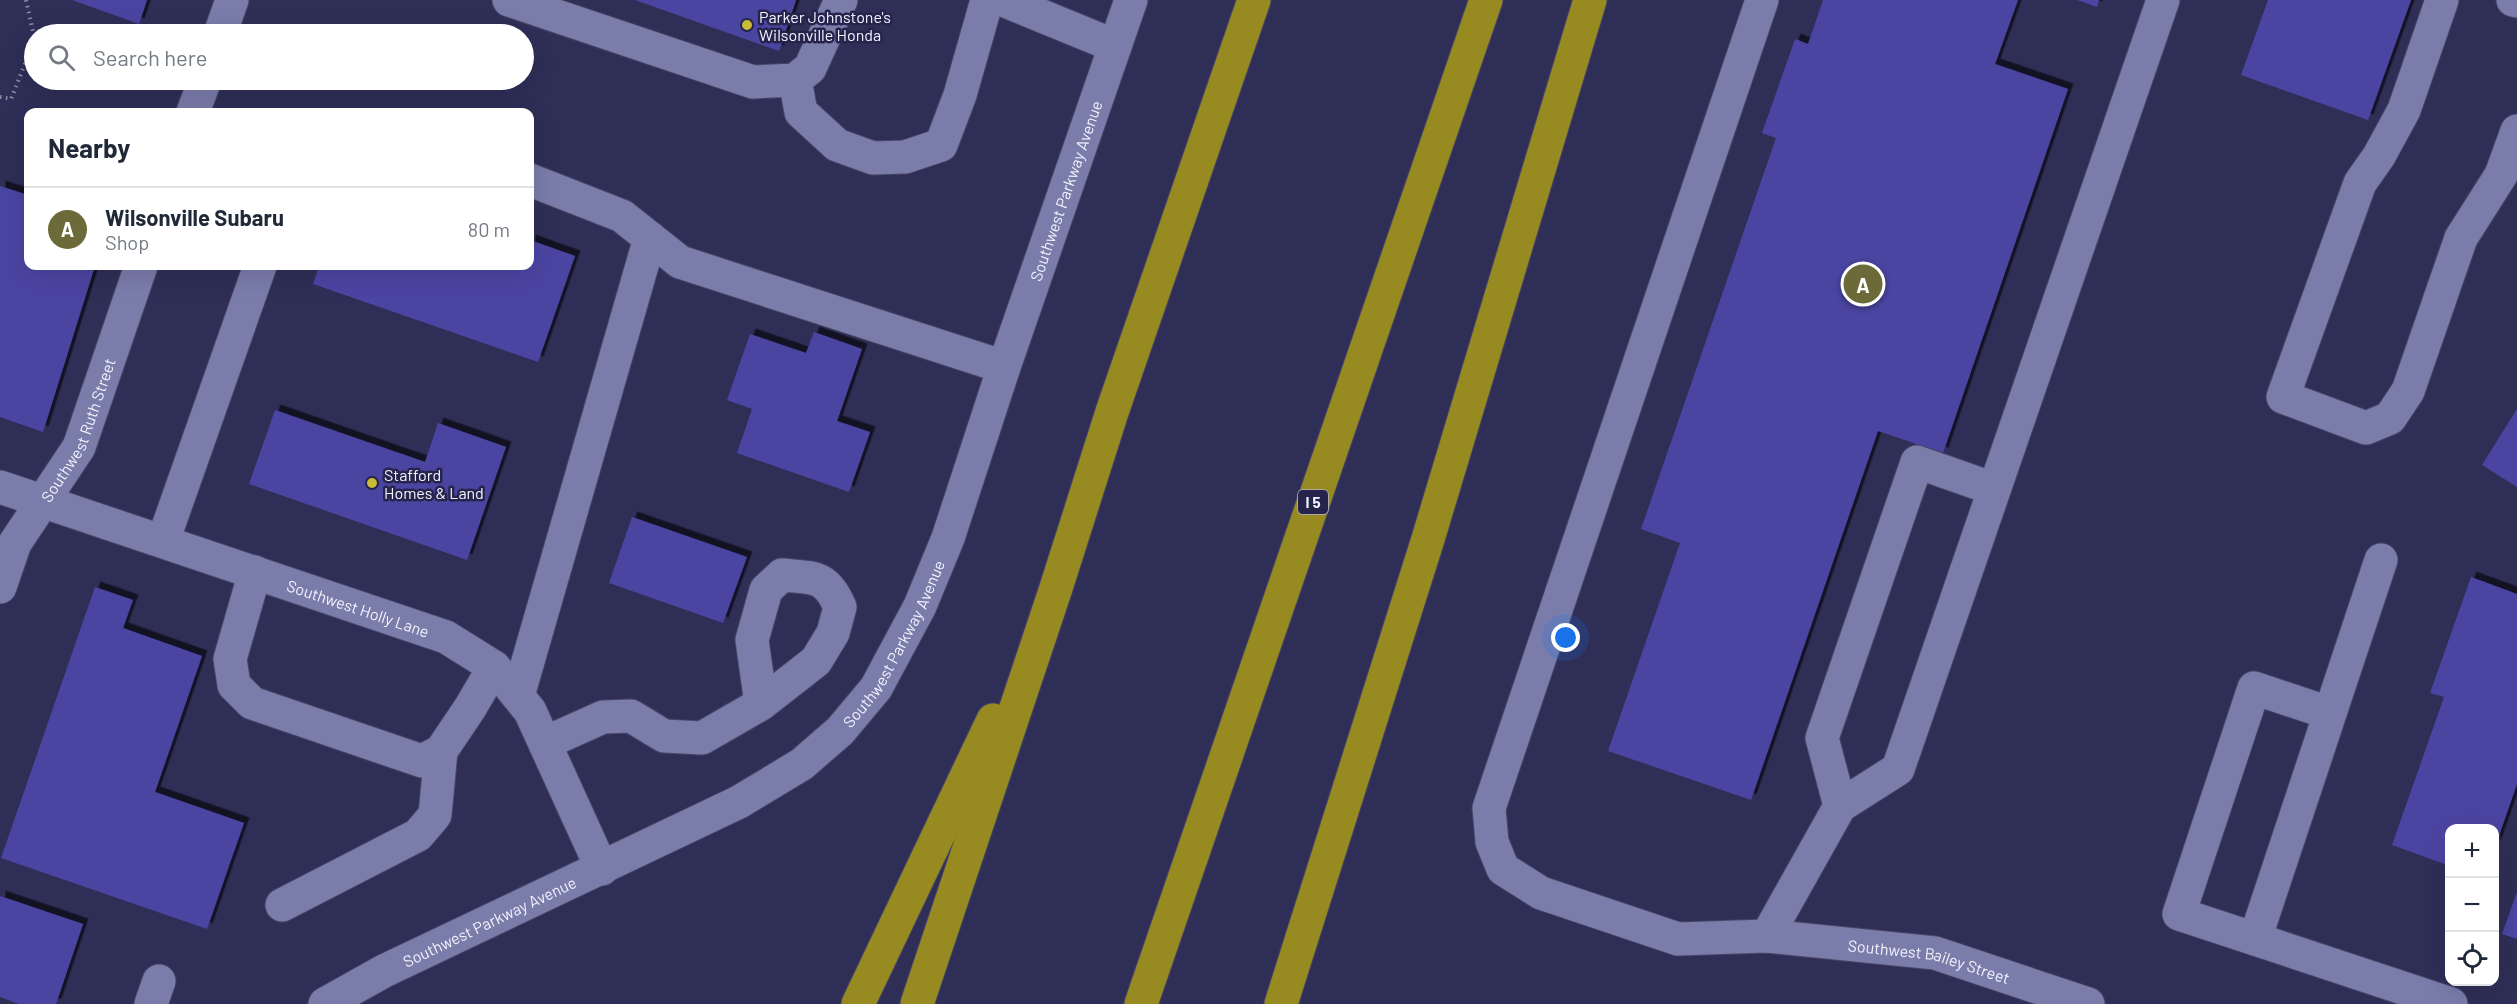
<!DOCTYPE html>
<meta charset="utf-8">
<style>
:root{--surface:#fff;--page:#f2f2f3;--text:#1f2937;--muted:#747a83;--line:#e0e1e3;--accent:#6b6a38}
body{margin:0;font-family:Barlow,sans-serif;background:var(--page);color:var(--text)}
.controls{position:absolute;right:18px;bottom:18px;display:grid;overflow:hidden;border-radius:12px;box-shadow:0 6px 24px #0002}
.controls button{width:54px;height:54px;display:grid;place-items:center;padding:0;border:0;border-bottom:2px solid var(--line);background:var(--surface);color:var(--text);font:30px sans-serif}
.you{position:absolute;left:1566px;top:638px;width:21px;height:21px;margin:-15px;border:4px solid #fff;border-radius:50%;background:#1a73e8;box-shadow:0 0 0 9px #1a73e833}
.badge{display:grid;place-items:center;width:39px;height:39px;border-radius:50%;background:var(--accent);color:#fff;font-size:20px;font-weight:700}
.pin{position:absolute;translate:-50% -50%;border:3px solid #fff;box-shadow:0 2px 6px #0006}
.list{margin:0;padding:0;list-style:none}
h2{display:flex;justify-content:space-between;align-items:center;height:78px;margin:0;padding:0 24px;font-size:26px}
h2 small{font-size:20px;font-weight:400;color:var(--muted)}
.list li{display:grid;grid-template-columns:39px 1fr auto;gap:18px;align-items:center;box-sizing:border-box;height:84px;padding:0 24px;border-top:2px solid var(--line)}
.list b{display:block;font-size:22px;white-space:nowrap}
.list p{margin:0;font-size:20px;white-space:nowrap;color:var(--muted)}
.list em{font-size:20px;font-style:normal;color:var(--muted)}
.icon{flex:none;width:33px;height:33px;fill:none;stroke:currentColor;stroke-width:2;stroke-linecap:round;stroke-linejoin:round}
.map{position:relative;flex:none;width:2517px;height:1004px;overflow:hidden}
.search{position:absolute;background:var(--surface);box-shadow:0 6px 24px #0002;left:24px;top:24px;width:510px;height:66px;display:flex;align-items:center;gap:15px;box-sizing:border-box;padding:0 21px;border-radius:33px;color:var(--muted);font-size:22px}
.panel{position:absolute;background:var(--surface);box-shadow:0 6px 24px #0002;left:24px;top:108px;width:510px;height:162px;border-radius:12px}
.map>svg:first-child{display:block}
.building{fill:#4b44a2;filter:url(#shadow)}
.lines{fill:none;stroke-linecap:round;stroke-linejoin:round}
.minor-casing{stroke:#484666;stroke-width:35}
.highway-casing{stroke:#484666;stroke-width:35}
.path{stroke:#8e8ea8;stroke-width:4;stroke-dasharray:1.5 4.5;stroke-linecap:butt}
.minor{stroke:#7a7caa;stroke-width:33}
.highway{stroke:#968a21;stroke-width:33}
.poi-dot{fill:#c9ba3a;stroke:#26244c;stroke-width:2}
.labels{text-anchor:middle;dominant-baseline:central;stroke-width:5;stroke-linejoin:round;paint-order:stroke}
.shield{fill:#26244c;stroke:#b5b5c9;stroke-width:1.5}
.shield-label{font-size:15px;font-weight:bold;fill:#f2f3fe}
.poi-label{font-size:16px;fill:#f2f3fe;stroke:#26244c;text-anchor:start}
.street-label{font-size:16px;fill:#f2f3fe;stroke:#26244c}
</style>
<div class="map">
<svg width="2517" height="1004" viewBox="0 0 2517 1004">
<defs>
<filter id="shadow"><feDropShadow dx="5.5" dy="-5.5" stdDeviation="0" flood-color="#0009"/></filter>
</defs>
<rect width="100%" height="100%" fill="#2f2e57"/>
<g class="building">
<path d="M 72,0 L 147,0 L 139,24 Z"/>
<path d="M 635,0 L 796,0 L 779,51 Z"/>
<path d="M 1823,0 L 2018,0 L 1995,64 L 2068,89 L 1943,453 L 1878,431 L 1751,800 L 1608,751 L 1680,543 L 1641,529 L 1776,138 L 1762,133 L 1795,39 L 1808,44 Z"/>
<path d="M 2077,0 L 2099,0 L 2097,7 Z"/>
<path d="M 2268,0 L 2411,0 L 2368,120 L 2241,75 Z"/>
<path d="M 0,186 L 28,195 L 28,266 L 95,266 L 43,432 L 0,417 Z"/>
<path d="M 530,240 L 575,256 L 538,362 L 313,284 L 319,266 L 530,266 Z"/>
<path d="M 814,332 L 862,349 L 837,421 L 870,432 L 849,492 L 737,453 L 752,409 L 727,400 L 750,334 L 806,353 Z"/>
<path d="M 2517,409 L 2517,487 L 2482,465 Z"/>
<path d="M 275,410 L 425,462 L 438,423 L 506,447 L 467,560 L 249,484 Z"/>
<path d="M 632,517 L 747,557 L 723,623 L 609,583 Z"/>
<path d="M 2471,577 L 2517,594 L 2517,784 L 2495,847 L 2494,828 L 2450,828 L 2450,866 L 2392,845 L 2444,697 L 2430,693 Z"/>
<path d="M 95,587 L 133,600 L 123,628 L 202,656 L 155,792 L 244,823 L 207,929 L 1,858 Z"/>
<path d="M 2517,892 L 2517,939 L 2502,934 Z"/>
<path d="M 0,896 L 83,924 L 56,1004 L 19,1004 L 0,997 Z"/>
</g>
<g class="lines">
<g class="minor-casing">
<g id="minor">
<path d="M 509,0 L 753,82 L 795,80 L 810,68 L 841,0"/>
<path d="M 1003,0 L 1115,46"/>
<path id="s1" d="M 1762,0 L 1489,808 L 1492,842 L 1503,869 L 1541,893 L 1678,939 L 1767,936 L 1935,953 L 2088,1004"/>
<path d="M 2442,0 L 2404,110 L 2379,156 L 2360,183 L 2283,397 L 2366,428 L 2390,418 L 2408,391 L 2461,238 L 2501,175 L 2517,131"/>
<path d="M 2513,0 L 2517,1"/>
<path d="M 220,34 L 232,0"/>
<path d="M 795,80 L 801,112 L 837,145 L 873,158 L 905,157 L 941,145 L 960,95 L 987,0"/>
<path d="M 193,112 L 205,80"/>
<path d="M 530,180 L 622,216 L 680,262 L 1004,367"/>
<path id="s2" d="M 0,487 L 446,637 L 494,667 L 530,711 L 602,869"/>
<path d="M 163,541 L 260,266"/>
<path d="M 2381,560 L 2255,939 L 2451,1004"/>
<path d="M 255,572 L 230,659 L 234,685 L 252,703 L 422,761 L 441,751 L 470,708 L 494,667"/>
<path id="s3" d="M 0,587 L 15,543 L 79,447 L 141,266"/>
<path d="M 518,696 L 650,238"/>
<path d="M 545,743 L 603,717 L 631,716 L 664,736 L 702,738 L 761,704 L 816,661 L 833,633 L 840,607 C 826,575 815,578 782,575 L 766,590 L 752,640 L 761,704"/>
<path d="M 1840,806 L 1822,738 L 1917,462 L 1994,489"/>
<path d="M 282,905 L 418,835 L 435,815 L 441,751"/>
<path d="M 1767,936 L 1840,806 L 1898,769 L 2163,0"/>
<path d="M 2255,939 L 2179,914 L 2254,688 L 2329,713"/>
<path d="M 151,1004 L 159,981"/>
<path id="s4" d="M 325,1004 L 384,971 L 739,802 L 802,764 L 840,731 L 876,688 L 920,606 L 948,538 L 1004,367 L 1131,0"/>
</g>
</g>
<g class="highway-casing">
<g id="highway">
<path d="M 858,1004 L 993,720"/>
<path d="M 917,1004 L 1056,588 L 1112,412 L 1254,0"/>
<path d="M 1141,1004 L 1486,0"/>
<path d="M 1281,1004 L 1428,539 L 1590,0"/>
</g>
</g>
<g class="path">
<path d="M 26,0 L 34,36"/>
<path d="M 0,97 L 11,99 L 34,41"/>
</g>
<use href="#minor" class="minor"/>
<use href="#highway" class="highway"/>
</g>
<g class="poi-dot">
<circle cx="747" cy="25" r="6"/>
<circle cx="372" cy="483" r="6"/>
</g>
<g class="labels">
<rect class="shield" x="1298" y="490" width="30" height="24" rx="4.5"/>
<g class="shield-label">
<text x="1313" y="502">I 5</text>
</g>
<g class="poi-label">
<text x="759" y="16">Parker Johnstone's<tspan x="759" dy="18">Wilsonville Honda</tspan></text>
<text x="384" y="474">Stafford<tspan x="384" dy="18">Homes &amp; Land</tspan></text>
</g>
<g class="street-label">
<text stroke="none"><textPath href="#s4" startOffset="1174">Southwest Parkway Avenue</textPath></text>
<text stroke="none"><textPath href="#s3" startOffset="177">Southwest Ruth Street</textPath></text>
<text stroke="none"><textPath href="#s2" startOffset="378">Southwest Holly Lane</textPath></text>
<text stroke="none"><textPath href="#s4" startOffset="688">Southwest Parkway Avenue</textPath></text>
<text stroke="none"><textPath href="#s4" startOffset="184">Southwest Parkway Avenue</textPath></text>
<text stroke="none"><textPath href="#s1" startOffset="1359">Southwest Bailey Street</textPath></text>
</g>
</g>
</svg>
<div class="controls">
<button>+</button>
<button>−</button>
<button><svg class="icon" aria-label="locate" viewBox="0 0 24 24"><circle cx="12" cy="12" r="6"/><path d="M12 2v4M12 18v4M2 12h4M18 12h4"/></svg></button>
</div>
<div class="you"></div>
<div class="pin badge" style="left:1863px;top:284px">A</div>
<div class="search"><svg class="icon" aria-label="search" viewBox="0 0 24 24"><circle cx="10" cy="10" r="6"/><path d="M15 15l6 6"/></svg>Search here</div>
<section class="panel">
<h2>Nearby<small></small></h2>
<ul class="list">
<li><span class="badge">A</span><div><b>Wilsonville Subaru</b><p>Shop</p></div><em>80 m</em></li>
</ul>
</section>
</div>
